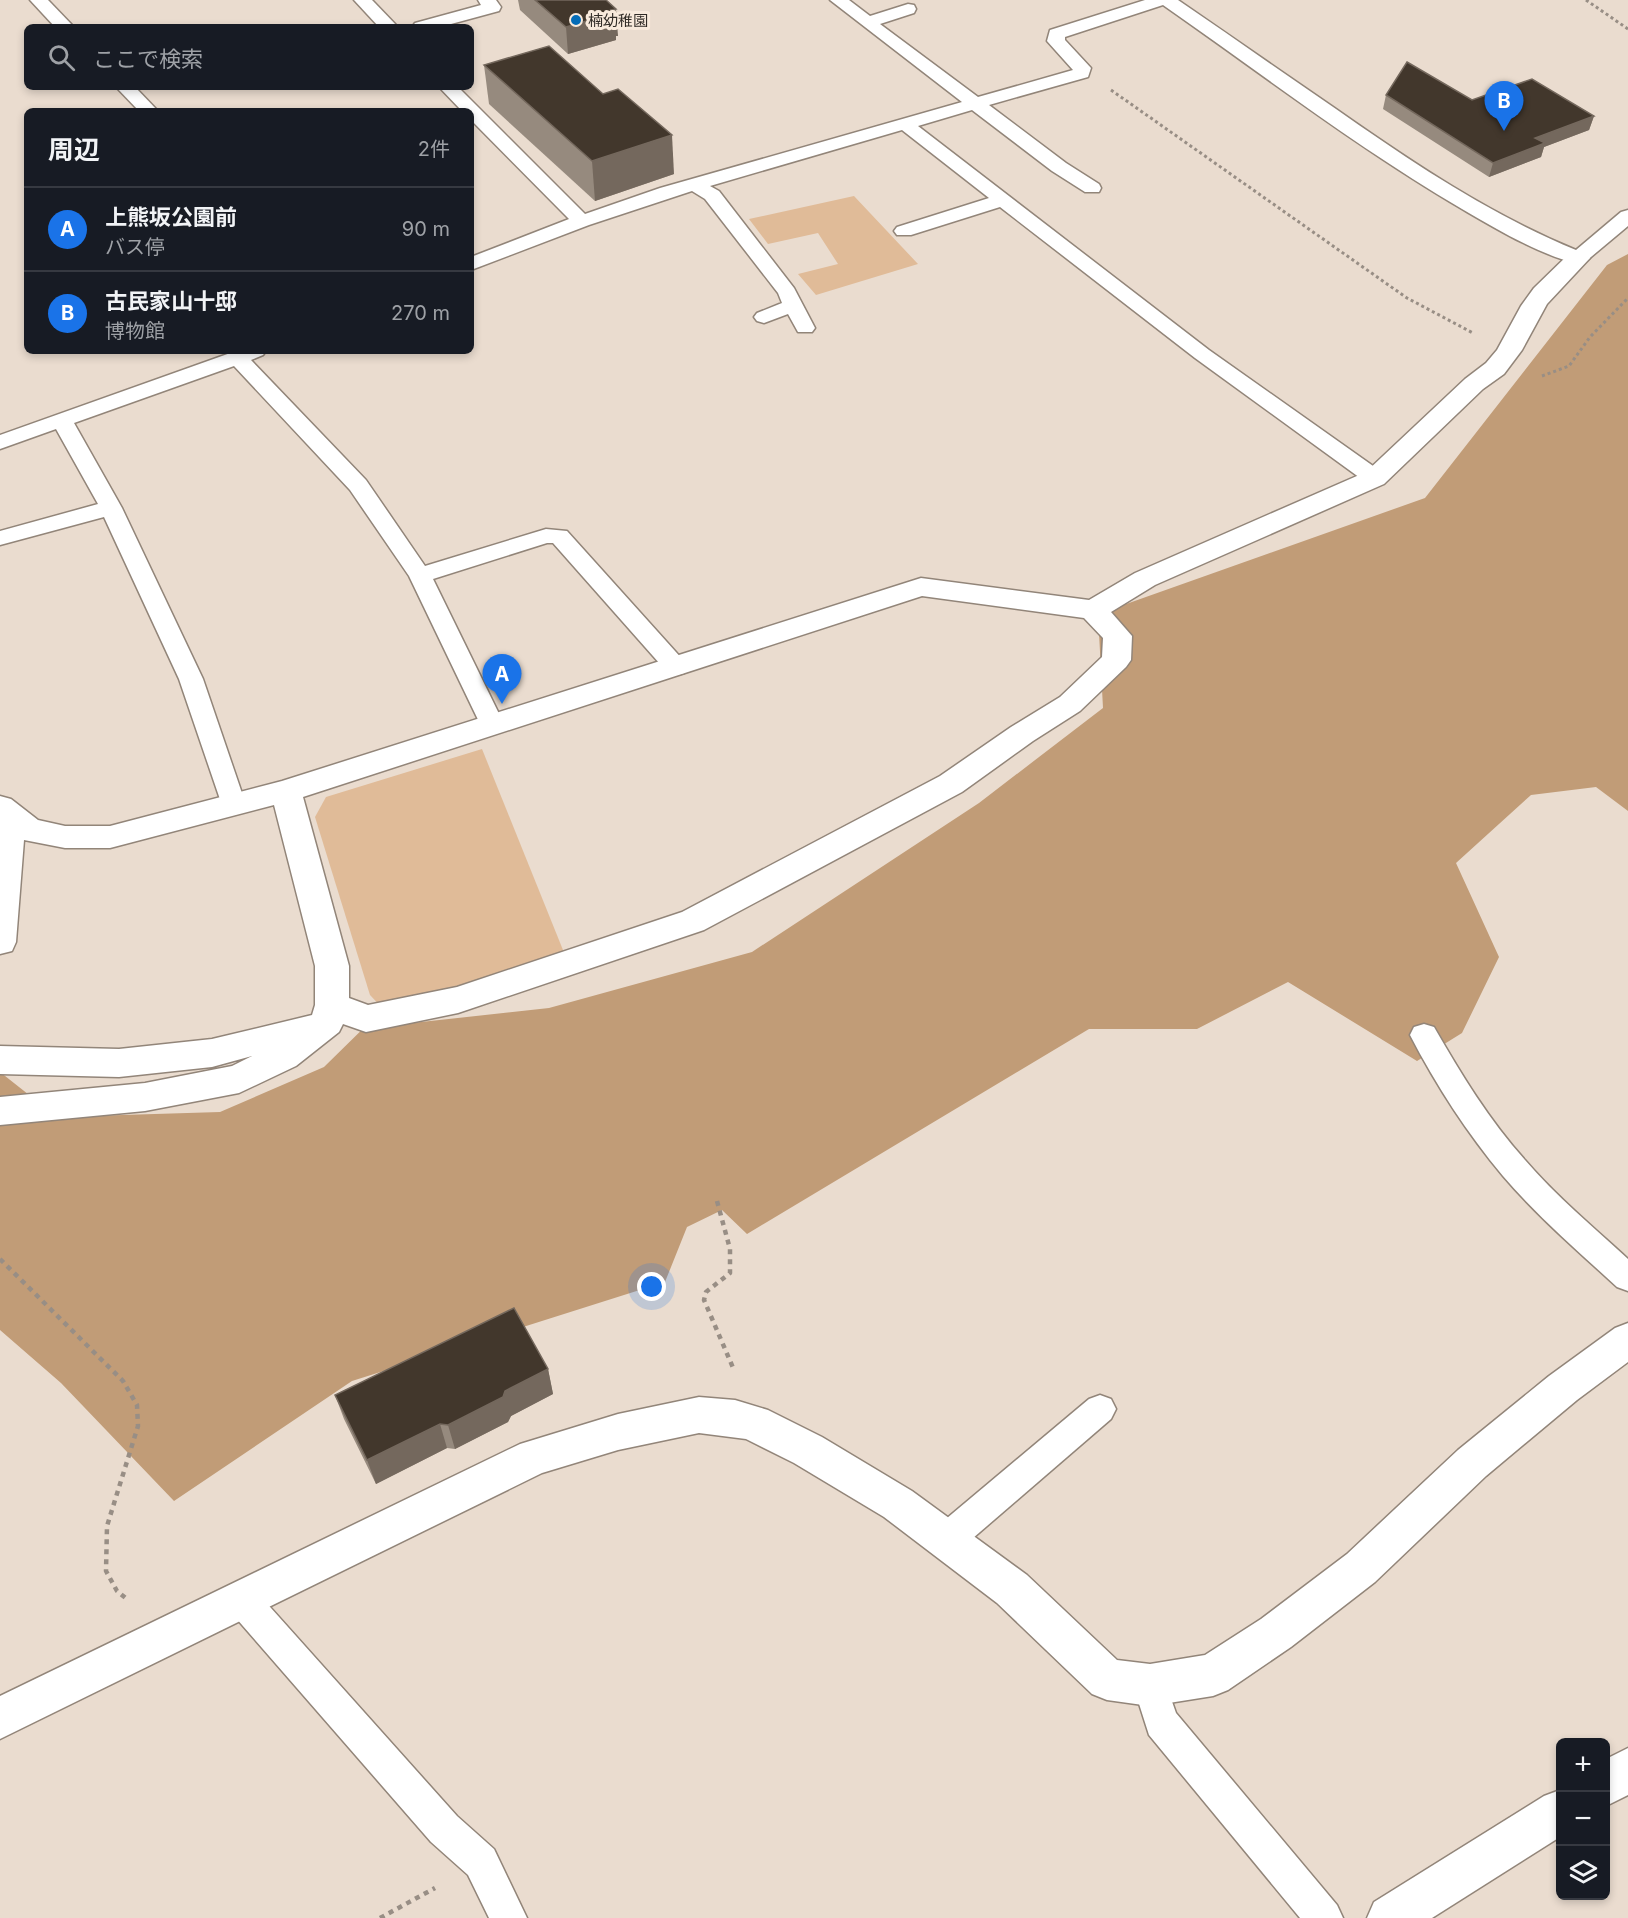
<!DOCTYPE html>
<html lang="ja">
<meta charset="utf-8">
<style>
:root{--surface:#171b24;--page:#20242c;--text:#f1f3f6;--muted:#9ea1a6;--line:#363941;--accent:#1a73e8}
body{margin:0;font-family:Inter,"Noto Sans JP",sans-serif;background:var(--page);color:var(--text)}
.controls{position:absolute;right:18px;bottom:18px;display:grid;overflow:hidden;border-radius:9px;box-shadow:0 3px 9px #0003}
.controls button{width:54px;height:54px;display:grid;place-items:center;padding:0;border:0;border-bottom:2px solid var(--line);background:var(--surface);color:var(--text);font:30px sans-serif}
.you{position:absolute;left:652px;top:1287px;width:21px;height:21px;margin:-15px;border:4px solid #fff;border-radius:50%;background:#1a73e8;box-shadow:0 0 0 9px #1a73e833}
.badge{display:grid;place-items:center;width:39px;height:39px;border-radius:50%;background:var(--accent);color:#fff;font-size:20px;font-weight:700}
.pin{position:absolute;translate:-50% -50px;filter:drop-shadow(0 2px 3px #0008)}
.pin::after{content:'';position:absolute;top:32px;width:21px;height:18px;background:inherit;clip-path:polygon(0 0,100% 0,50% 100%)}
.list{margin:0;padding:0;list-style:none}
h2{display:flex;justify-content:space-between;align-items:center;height:78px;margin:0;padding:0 24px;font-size:26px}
h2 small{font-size:20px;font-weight:400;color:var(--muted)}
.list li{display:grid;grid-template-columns:39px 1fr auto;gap:18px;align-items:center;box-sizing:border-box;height:84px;padding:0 24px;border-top:2px solid var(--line)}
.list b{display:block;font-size:22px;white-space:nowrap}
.list p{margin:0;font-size:20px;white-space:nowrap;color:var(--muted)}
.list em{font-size:20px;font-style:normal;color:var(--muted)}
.icon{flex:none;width:33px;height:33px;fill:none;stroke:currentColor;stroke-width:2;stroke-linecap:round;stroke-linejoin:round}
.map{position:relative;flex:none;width:1628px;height:1918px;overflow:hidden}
.search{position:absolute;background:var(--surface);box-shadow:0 3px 9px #0003;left:24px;top:24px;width:450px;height:66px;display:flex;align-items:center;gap:15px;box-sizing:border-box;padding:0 21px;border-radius:9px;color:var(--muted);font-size:22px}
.panel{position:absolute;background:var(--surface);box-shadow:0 3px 9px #0003;left:24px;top:108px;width:450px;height:246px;border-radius:9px}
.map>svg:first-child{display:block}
.green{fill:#e0bb98}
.forest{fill:#c19c77}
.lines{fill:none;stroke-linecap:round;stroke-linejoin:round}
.lane-casing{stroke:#928579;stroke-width:3}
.street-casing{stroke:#928579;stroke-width:3}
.path-far1{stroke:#988e85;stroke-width:3;stroke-dasharray:3 3;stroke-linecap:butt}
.path{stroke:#988e85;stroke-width:4.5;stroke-dasharray:5 5;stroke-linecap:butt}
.lane{fill:#fff;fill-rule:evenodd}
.street{fill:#fff;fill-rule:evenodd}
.wall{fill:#968a7e}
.shaded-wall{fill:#74685d}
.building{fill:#42372c;stroke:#74685d;stroke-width:1.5}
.poi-dot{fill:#046cb7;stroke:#f8eadc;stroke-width:2}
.labels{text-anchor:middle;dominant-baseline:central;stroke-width:6;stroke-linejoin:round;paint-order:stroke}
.far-poi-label{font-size:15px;fill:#312c27;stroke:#f8eadc;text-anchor:start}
</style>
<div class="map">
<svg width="1628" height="1918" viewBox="0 0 1628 1918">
<rect width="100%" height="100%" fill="#eadccf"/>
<g class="green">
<path d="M 854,196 L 918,264 L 816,295 L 798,274 L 838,264 L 818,233 L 768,244 L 749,219 Z"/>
<path d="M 482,749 L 565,955 L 384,1010 L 370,995 L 315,817 L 326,797 Z"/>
</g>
<path class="forest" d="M 1628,254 L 1628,811 L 1596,787 L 1531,795 L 1456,863 L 1499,957 L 1462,1033 L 1417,1061 L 1288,982 L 1197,1029 L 1089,1029 L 747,1234 L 722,1210 L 687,1227 L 665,1282 L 352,1381 L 174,1501 L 61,1383 L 0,1330 L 0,1072 L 57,1117 L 220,1112 L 324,1067 L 378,1014 L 403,1024 L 549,1008 L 752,952 L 979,803 L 1103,708 L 1098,614 L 1425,498 L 1607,265 Z"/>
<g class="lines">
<g class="lane-casing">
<g id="lane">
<path d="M 30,0 L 48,0 L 74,27 L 55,27 Z"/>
<path d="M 354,0 L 372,0 L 398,27 L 379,27 Z"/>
<path d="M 478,0 L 496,0 L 501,7 L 499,11 L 440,27 L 412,27 L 415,23 L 481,5 Z"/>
<path d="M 830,0 L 849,0 L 870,16 L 908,4 L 914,5 L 916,9 L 914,13 L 880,24 L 978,97 L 1073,70 L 1047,41 L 1050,30 L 1145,0 L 1178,0 C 1231,36 1283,73 1336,109 C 1413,163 1489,214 1576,250 L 1621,212 L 1628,210 L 1628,226 L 1585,262 L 1578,264 C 1538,254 1498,230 1462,209 C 1358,148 1262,74 1163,5 L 1065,37 L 1065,40 L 1091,68 L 1088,77 L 989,105 L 1066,163 L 1099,184 L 1101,188 L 1099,192 L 1085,192 L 1052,171 L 972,110 L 918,126 L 1209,350 L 1383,473 L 1386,478 L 1383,483 L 1375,485 L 1367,483 L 1195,358 L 1000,207 L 911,235 L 897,235 L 894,231 L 897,227 L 989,198 L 902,130 L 710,186 L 719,191 L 794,288 L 815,328 L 812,332 L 798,332 L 788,314 L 764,323 L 757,321 L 754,317 L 757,313 L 782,303 L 778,293 L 705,199 L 692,191 L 589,225 L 471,270 L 471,257 L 569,219 L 471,120 L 471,111 L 462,111 L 439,87 L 458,87 L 585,214 L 660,188 L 962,102 Z"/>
<path d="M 116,87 L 135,87 L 158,111 L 139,111 Z"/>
<path d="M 236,351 L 266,351 L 263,355 L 251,360 L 366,480 L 425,566 L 546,529 L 567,531 L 684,661 L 688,667 L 684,673 L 676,675 L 668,673 L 553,543 L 547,543 L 433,579 L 504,724 L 501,730 L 492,733 L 483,730 L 409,576 L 350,490 L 234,366 L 74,423 L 122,508 L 203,679 L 246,805 L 242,811 L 233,814 L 224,811 L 179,679 L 104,517 L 0,545 L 0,531 L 98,504 L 56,429 L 0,449 L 0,435 Z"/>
<path d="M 1424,1024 L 1434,1027 C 1461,1074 1489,1120 1525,1160 C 1556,1196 1593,1227 1628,1259 L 1628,1291 L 1617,1287 C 1578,1251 1537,1216 1503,1176 C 1467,1133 1436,1085 1410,1035 L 1414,1027 Z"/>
<path d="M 1100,1395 L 1111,1399 L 1116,1409 L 1111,1419 L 958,1551 L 946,1556 L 934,1551 L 929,1540 L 934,1529 L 1089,1399 Z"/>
<path d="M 241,1583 L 253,1588 L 457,1816 L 494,1849 L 527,1918 L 489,1918 L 468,1875 L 431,1842 L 229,1610 L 224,1599 L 229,1588 Z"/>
<path d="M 1150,1668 L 1162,1673 L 1176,1713 L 1337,1905 L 1343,1918 L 1300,1918 L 1149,1735 L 1133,1685 L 1138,1673 Z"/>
</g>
</g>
<g class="street-casing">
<g id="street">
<path d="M 1578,251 L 1586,253 L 1590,258 L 1547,304 L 1522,350 L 1504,374 L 1483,389 L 1384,484 L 1155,585 L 1111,612 L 1132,636 L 1131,660 L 1126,667 L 1080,711 L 1033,741 L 962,792 L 704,930 L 458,1013 L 366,1032 L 343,1024 L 339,1032 L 296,1066 L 239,1093 L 145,1111 L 0,1125 L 0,1097 L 145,1083 L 232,1066 L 252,1056 L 212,1067 L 119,1077 L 0,1074 L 0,1046 L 119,1049 L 212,1039 L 312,1015 L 315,1005 L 315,966 L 274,805 L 110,848 L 65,848 L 24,840 L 16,942 L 12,951 L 0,954 L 0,796 L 11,799 L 38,820 L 65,826 L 110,826 L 282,781 L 921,578 L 1089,600 L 1135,573 L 1366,472 L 1465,379 L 1486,363 L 1497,350 L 1521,306 L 1534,288 L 1570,253 ZM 922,596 L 1084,618 L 1103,638 L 1102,657 L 1060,697 L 1011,727 L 940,776 L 682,912 L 457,987 L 368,1005 L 349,998 L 349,966 L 303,797 Z"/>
<path d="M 1628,1323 L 1628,1362 L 1577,1400 L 1486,1476 L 1375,1582 L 1291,1647 L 1228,1690 L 1213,1696 L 1150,1706 L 1107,1700 L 1092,1694 L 997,1603 L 884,1517 L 794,1463 L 746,1439 L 699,1433 L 618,1450 L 542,1473 L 0,1739 L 0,1696 L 520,1444 L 618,1414 L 699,1397 L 735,1400 L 768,1410 L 822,1437 L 912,1491 L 1027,1575 L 1117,1660 L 1150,1664 L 1205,1655 L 1261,1619 L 1347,1554 L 1458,1450 L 1549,1376 L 1615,1328 Z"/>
<path d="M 1628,1748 L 1628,1795 L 1606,1806 L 1606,1759 Z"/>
<path d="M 1560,1790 L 1560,1837 L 1432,1918 L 1367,1918 L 1374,1902 L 1544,1796 Z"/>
</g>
</g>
<g class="path-far1">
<path d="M 1586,0 L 1628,29"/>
<path d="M 1111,90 L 1407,298 L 1473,333"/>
<path d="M 1542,376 L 1569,366 L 1590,337 L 1628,298"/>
</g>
<g class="path">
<path d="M 717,1201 L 730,1249 L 730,1273 L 706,1292 L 704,1300 L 734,1370"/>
<path d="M 0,1259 L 123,1381 L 137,1405 L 138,1426 L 107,1526 L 106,1571 L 117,1591 L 128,1600"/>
<path d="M 380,1918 L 435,1888"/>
</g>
<use href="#lane" class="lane"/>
<use href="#street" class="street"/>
</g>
<g class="wall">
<path d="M 518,0 L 606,0 L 618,36 L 616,36 L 616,40 L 568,54 L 520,10 Z"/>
<path d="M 484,65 L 674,174 L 595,201 L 489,104 Z"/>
<path d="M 1386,95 L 1472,100 L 1594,116 L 1589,130 L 1544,147 L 1541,157 L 1489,177 L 1383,109 Z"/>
<path d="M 548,1369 L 553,1394 L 511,1416 L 508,1422 L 455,1449 L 447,1448 L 376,1484 L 344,1419 L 335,1395 Z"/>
</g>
<g class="shaded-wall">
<path d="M 616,9 L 618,36 L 616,36 L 616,40 L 568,54 L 566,27 Z"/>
<path d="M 1594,116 L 1589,130 L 1544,147 L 1541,157 L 1489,177 L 1493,163 L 1535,138 Z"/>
<path d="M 672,135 L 674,174 L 595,201 L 592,161 Z"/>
<path d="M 548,1369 L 553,1394 L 511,1416 L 508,1422 L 455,1449 L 448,1425 L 505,1391 Z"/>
<path d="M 440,1424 L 447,1448 L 376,1484 L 367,1460 Z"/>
</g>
<g class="building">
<path d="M 535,0 L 606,0 L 616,9 L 611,10 L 614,13 L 566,27 Z"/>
<path d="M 549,46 L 603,94 L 618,89 L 672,135 L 592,161 L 484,65 Z"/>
<path d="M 1407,62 L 1472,100 L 1532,79 L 1594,116 L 1535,138 L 1545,143 L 1493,163 L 1386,95 Z"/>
<path d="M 514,1308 L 548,1369 L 505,1391 L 503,1397 L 448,1425 L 440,1424 L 367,1460 L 335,1395 Z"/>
</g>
<circle class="poi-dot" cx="576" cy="20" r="6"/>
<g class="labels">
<g class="far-poi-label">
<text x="588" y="20">楠幼稚園</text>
</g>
</g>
</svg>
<div class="controls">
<button>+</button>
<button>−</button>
<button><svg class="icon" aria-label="layers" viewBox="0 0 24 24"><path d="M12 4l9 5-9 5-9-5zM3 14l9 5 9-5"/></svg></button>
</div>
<div class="you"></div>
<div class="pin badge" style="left:502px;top:704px">A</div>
<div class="pin badge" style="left:1504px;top:131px">B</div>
<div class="search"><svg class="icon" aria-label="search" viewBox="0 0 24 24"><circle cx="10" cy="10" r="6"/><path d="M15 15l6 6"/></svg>ここで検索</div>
<section class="panel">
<h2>周辺<small>2件</small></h2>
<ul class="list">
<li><span class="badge">A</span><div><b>上熊坂公園前</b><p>バス停</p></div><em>90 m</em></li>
<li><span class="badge">B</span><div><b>古民家山十邸</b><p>博物館</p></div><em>270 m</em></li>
</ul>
</section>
</div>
